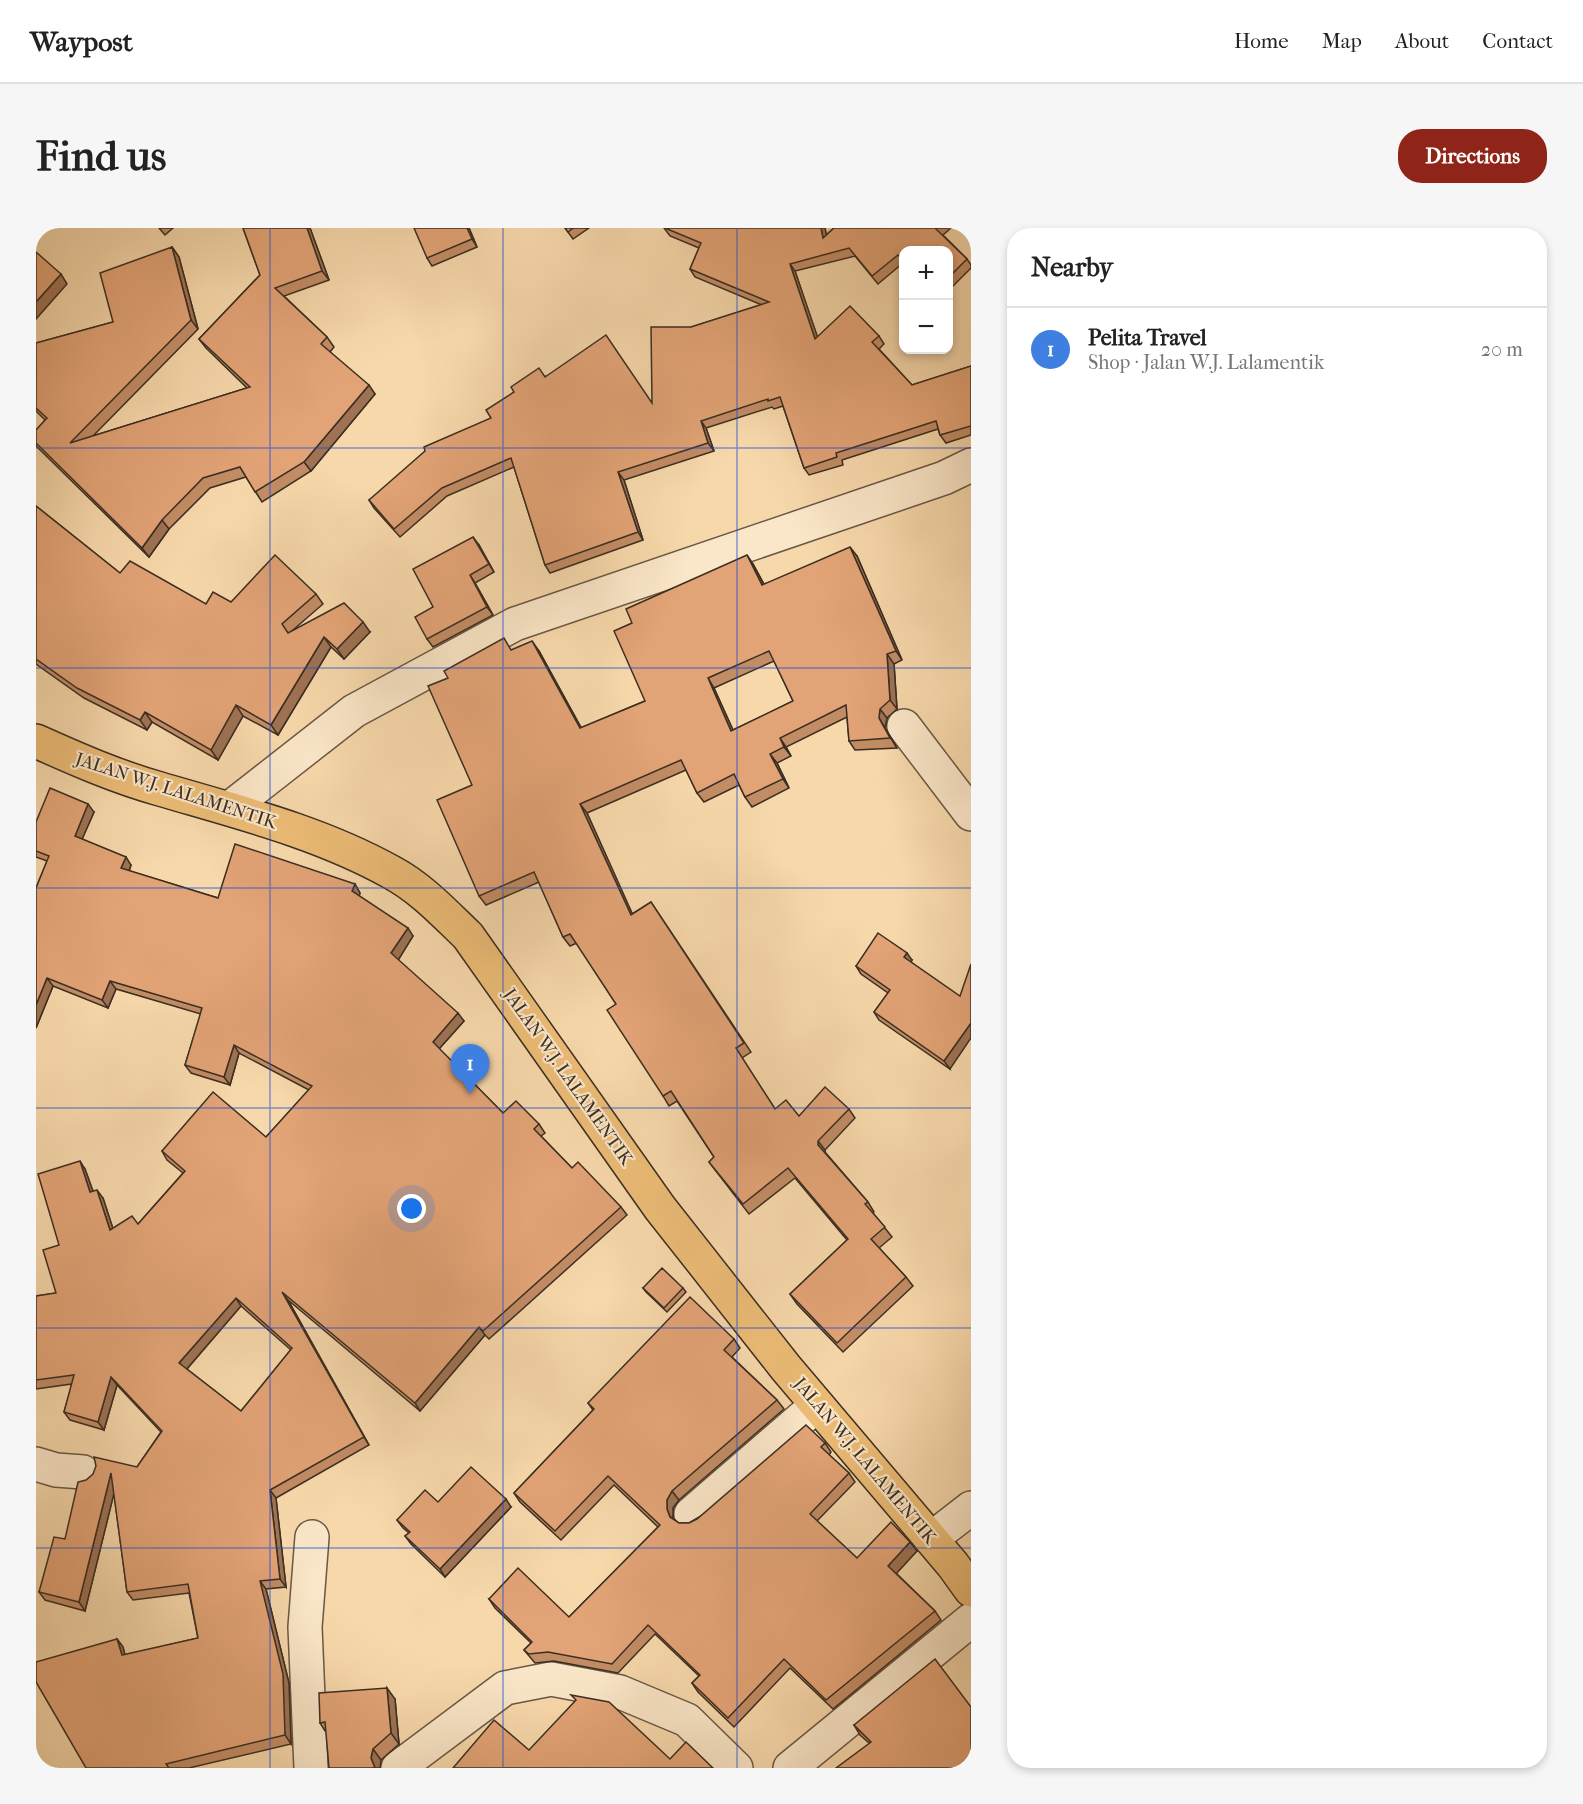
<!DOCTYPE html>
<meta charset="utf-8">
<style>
:root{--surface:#fff;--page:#f6f6f6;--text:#222;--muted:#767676;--line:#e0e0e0;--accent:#8f2418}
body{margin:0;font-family:"IM FELL French Canon",serif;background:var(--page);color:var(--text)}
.controls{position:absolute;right:18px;top:18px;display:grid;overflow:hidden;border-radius:12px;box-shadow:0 3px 9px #0003}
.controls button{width:54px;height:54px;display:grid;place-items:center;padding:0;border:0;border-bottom:2px solid var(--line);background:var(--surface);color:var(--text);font:30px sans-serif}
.you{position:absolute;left:376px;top:981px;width:21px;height:21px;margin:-15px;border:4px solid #fff;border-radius:50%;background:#1a73e8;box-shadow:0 0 0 9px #1a73e833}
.badge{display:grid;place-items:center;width:39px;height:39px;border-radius:50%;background:var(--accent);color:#fff;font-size:20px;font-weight:700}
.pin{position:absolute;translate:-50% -50px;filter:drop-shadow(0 2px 3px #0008)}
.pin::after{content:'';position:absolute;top:32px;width:21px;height:18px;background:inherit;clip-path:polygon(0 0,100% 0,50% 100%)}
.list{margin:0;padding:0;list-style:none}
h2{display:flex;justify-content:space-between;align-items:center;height:78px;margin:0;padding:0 24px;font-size:26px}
h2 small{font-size:20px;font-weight:400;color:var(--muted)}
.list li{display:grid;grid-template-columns:39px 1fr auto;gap:18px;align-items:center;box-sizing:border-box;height:84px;padding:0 24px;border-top:2px solid var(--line)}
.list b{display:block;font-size:22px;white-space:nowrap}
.list p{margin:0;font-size:20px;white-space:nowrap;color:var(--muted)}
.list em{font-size:20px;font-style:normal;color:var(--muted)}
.map{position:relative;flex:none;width:935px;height:1540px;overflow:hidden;border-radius:24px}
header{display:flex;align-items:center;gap:36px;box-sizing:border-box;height:84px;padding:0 30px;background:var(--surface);border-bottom:2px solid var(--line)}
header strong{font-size:28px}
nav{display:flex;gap:33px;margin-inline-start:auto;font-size:21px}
.intro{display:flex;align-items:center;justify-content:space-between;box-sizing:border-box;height:144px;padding:0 36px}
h1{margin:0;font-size:42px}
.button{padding:15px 27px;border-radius:24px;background:var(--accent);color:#fff;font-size:21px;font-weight:700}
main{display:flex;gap:36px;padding:0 36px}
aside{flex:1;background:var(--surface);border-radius:24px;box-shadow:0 3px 9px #0003}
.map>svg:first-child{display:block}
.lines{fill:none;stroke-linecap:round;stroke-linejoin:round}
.minor-casing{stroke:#6a5844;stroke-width:36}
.tertiary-casing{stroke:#6a5844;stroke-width:36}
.primary-casing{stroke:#3b2e22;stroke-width:36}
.minor{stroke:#fae6c8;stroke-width:33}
.tertiary{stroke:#fae6c8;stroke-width:33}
.primary{stroke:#ecbc76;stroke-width:33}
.wall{fill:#c28c65;stroke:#3b2e22;stroke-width:1.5;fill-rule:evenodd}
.shaded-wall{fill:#9e7253;stroke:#3b2e22;stroke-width:1.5}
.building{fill:#e2a376;stroke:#3b2e22;stroke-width:1.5;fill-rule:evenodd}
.grid{fill:none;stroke:#1d4ed8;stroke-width:1.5;stroke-opacity:0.55}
.labels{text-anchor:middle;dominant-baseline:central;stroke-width:4.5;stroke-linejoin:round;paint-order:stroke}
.street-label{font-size:18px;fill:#3b2e22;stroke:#fae6c8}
</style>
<header>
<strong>Waypost</strong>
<nav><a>Home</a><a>Map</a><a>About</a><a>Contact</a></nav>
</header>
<div class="intro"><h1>Find us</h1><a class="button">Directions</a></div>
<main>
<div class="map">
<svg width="935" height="1540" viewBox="0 0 935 1540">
<rect width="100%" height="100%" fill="#f7d8ab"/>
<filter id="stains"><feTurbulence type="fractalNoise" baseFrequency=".00333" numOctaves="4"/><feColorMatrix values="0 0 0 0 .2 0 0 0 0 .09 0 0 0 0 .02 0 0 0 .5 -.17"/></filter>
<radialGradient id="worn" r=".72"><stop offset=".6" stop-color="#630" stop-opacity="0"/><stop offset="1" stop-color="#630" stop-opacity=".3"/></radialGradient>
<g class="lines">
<g class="minor-casing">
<g id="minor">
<path d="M 868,498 L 935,586"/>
<path d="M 0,1236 L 20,1242 L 47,1244"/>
<path d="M 655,1286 L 781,1177"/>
<path d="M 895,1311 L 935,1280"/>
<path d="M 275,1540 L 269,1399 L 276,1309"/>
<path d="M 362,1540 L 469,1460 L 515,1451 L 584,1464 L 651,1492 L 700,1540"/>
<path d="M 754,1540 L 935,1392"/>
</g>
</g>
<g class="tertiary-casing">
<path id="tertiary" d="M 194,580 L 318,483 L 479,396 L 908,250 L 935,237"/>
</g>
<g class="primary-casing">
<path id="primary" d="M 0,513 C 40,531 81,549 124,561 C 202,584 283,604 355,644 C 385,660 408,685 432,708 L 624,980 L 750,1140 L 917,1337 L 935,1362"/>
</g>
<use href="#minor" class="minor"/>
<use href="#tertiary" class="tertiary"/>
<use href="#primary" class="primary"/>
</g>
<g class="wall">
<path d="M 123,0 L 137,0 L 129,7 Z"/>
<path d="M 207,0 L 274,0 L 293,52 L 248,68 L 291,109 L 298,119 L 294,124 L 339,166 L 275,243 L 226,274 L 210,249 L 174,260 L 133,301 L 113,329 L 0,218 L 0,202 L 9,192 L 0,183 L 0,115 L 77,94 L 136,19 L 143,29 L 162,101 L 57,208 L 211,160 L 170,120 L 163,111 L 224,47 Z"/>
<path d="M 433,0 L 441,19 L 396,38 L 391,30 Z"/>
<path d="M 529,0 L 553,0 L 537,11 Z"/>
<path d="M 628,0 L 789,0 L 790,7 L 798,0 L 915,0 L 907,7 L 931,31 L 935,37 L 935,40 L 912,63 L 912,22 L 867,22 L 867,35 L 842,56 L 819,28 L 759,43 L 781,109 L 843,108 L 848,116 L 843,121 L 876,157 L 935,138 L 935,207 L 910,215 L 904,207 L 902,201 L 806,232 L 807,237 L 773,247 L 768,240 L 747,178 L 738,181 L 736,179 L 670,200 L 678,223 L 588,252 L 607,312 L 514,345 L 509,337 L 478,239 L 411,268 L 364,309 L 338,280 L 333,272 L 455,190 L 509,148 L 616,175 L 655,99 L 726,77 L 659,49 L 654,41 L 663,20 L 634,8 Z"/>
<path d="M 0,278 L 84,345 L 170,376 L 195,374 L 280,366 L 287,376 L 257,402 L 334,404 L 308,431 L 295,419 L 242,507 L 207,488 L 182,532 L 116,494 L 111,502 L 48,470 L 0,436 Z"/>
<path d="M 443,317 L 458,344 L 439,355 L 457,387 L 397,419 L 391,411 L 397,379 Z"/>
<path d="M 821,328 L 866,432 L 858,436 L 861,481 L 851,490 L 849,500 L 861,520 L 819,522 L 813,513 L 811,489 L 750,519 L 755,528 L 741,535 L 753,560 L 716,579 L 709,569 L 703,557 L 668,574 L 661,565 L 650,542 L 551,585 L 596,686 L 615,674 L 715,824 L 706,830 L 739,881 L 763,888 L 813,881 L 819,890 L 789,922 L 789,924 L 832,974 L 838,984 L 837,985 L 856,1009 L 843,1020 L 870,1049 L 877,1058 L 807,1124 L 761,1076 L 754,1066 L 811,1012 L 759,950 L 713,986 L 673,934 L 678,929 L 641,873 L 633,878 L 627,868 L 580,776 L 541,715 L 534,718 L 527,709 L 503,654 L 450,677 L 443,668 L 436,557 L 412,450 L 476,422 L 503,423 L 545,500 L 609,473 L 717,336 L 728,356 ZM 738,433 L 757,473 L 697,502 L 678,460 Z"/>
<path d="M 58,584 L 46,611 L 95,637 L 93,643 L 182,670 L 319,656 L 324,665 L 323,668 L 377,708 L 362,732 L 428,793 L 403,821 L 467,885 L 503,896 L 509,905 L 505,908 L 536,940 L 585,979 L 591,987 L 453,1111 L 449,1107 L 384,1183 L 252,1072 L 333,1217 L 240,1270 L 250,1359 L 230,1361 L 253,1455 L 255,1516 L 153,1540 L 50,1540 L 81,1411 L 87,1419 L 89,1427 L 162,1410 L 153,1365 L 97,1372 L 91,1364 L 78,1265 L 49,1383 L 9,1372 L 3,1364 L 29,1311 L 101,1239 L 125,1204 L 81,1157 L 68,1202 L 34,1192 L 28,1184 L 36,1156 L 0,1161 L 0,1068 L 20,1065 L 23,1017 L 49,941 L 57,963 L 67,970 L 77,1001 L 102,996 L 147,945 L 131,932 L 126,923 L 230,909 L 273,862 L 203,825 L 194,857 L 155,845 L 149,837 L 165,786 L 80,761 L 72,780 L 17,758 L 0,800 L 0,660 L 11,633 L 0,629 L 0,594 ZM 205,1078 L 255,1122 L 205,1183 L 151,1141 Z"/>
<path d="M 876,732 L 875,734 L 914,841 L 843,792 L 838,784 L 852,765 L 825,746 L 820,738 Z"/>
<path d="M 607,1060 L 647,1060 L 650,1064 L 631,1084 L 610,1064 Z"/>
<path d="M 698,1111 L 704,1120 L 696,1129 L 741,1172 L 748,1181 L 643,1272 L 637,1280 L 637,1290 L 643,1295 L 653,1295 L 789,1215 L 795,1224 L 793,1227 L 813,1245 L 819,1254 L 781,1293 L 821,1330 L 874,1314 L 881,1323 L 860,1345 L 899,1383 L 905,1392 L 797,1481 L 754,1440 L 698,1499 L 662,1464 L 656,1455 L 663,1448 L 619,1406 L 582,1445 L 518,1433 L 499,1435 L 488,1422 L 495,1415 L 459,1380 L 453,1371 L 533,1389 L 622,1299 L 578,1257 L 525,1312 L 484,1274 L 478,1265 L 557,1182 L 552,1175 Z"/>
<path d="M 402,1274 L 475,1279 L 409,1349 L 375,1316 L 369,1308 L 373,1305 L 367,1300 L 361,1292 Z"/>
<path d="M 359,1471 L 363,1516 L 345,1532 L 289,1503 L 284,1495 Z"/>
<path d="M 935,1479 L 833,1515 L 824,1507 L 818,1497 Z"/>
</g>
<g class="shaded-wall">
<path d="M 271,0 L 274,0 L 293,52 L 286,43 Z"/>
<path d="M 431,0 L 433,0 L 441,19 L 436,11 Z"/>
<path d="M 785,0 L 789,0 L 793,18 L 787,10 Z"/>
<path d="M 136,19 L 143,29 L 162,101 L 155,92 Z"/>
<path d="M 754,36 L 759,43 L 785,119 L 779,111 Z"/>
<path d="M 25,46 L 31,56 L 0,91 L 0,74 Z"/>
<path d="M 333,157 L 339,166 L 275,243 L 268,234 Z"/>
<path d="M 665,193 L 670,200 L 678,223 L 672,215 Z"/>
<path d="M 582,244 L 588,252 L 607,312 L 602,304 Z"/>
<path d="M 126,292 L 133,301 L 113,329 L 106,320 Z"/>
<path d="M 437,309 L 443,317 L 458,344 L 453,336 Z"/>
<path d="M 814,319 L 821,328 L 866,432 L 860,423 Z"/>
<path d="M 711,327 L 717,336 L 733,366 L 726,357 Z"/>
<path d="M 434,347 L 439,355 L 457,387 L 451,379 Z"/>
<path d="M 327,394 L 334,404 L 308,431 L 301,421 Z"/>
<path d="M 288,409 L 295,419 L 242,507 L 235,497 Z"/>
<path d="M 496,413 L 503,423 L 551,510 L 544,500 Z"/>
<path d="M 851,426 L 858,436 L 861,481 L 854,472 Z"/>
<path d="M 672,450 L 678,460 L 702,513 L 695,503 Z"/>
<path d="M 200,477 L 207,488 L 182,532 L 175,522 Z"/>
<path d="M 844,481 L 851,490 L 849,500 L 861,520 L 843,490 Z"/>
<path d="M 109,484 L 116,494 L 111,502 L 104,492 Z"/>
<path d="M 744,510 L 750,519 L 755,528 L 748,519 Z"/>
<path d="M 734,526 L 741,535 L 753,560 L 747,551 Z"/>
<path d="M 52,576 L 58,584 L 44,616 L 39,608 Z"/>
<path d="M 544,576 L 551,585 L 601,696 L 595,687 Z"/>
<path d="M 90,629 L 95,637 L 91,649 L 85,640 Z"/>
<path d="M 319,656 L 324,665 L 322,671 L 316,663 Z"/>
<path d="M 372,700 L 377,708 L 361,734 L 355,725 Z"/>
<path d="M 871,725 L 876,732 L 874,736 L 868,729 Z"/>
<path d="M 11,750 L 17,758 L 0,800 L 0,777 Z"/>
<path d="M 74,753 L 80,761 L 72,780 L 66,772 Z"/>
<path d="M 422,785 L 428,793 L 402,822 L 397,814 Z"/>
<path d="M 935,795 L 935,810 L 914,841 L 908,833 Z"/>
<path d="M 198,817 L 203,825 L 194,857 L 188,849 Z"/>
<path d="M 782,913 L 789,922 L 789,926 L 782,917 Z"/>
<path d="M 44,933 L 49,941 L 60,972 L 54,964 Z"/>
<path d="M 61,962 L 67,970 L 80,1010 L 74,1002 Z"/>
<path d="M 246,1064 L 252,1072 L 333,1217 L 328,1209 Z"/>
<path d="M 200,1070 L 205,1078 L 149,1143 L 143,1135 Z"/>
<path d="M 443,1099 L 449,1107 L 384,1183 L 379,1175 Z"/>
<path d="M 75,1149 L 81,1157 L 68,1202 L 62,1194 Z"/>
<path d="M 75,1245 L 81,1253 L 49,1383 L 43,1374 Z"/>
<path d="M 234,1262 L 240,1270 L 250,1359 L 244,1351 Z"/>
<path d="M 636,1263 L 643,1272 L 637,1280 L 637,1290 L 634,1289 L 631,1281 L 631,1272 Z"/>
<path d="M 470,1271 L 475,1279 L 409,1349 L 404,1341 Z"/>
<path d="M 874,1314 L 881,1323 L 859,1347 L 852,1338 Z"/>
<path d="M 224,1353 L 230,1361 L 253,1455 L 255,1516 L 249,1507 Z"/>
<path d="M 81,1411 L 87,1419 L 91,1436 L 86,1427 Z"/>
<path d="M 351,1460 L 359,1471 L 363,1516 L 355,1505 Z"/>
<path d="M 337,1521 L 345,1532 L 344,1540 L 339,1540 L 335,1530 Z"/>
</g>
<g class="building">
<path d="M 207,0 L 271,0 L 286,43 L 239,60 L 291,109 L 285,116 L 333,157 L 268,234 L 219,264 L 204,239 L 167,250 L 126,292 L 106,320 L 0,215 L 0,202 L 11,190 L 0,180 L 0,115 L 77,94 L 64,45 L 136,19 L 155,92 L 34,215 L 214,159 L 163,111 L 224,47 Z"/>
<path d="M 378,0 L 431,0 L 436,11 L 391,30 Z"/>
<path d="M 529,0 L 537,0 L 532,4 Z"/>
<path d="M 629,0 L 785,0 L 787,10 L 798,0 L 901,0 L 900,1 L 931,31 L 912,50 L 912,22 L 867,22 L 867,32 L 862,27 L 836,48 L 813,20 L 754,36 L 779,111 L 814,78 L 843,108 L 836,114 L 876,157 L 935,138 L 935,198 L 904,207 L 900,193 L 800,225 L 801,229 L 768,240 L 744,169 L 732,173 L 732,171 L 665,193 L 672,215 L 582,244 L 602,304 L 509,337 L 475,230 L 406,260 L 358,301 L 333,272 L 389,223 L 388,219 L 455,190 L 450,182 L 478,164 L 475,159 L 503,140 L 509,149 L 570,107 L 616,175 L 615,99 L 655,99 L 733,74 L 654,41 L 665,15 Z"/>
<path d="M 0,24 L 25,46 L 0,74 Z"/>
<path d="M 0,278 L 84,345 L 94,333 L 170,376 L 177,364 L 195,374 L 239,327 L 280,366 L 246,396 L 252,405 L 308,375 L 327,394 L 301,421 L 288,409 L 235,497 L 200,477 L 175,522 L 109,484 L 104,492 L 41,460 L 0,431 Z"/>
<path d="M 437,309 L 453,336 L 434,347 L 451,379 L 391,411 L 379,389 L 397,379 L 377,341 Z"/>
<path d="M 814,319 L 860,423 L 851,426 L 854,472 L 844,481 L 843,490 L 854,510 L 813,513 L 810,477 L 744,510 L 748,519 L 734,526 L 747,551 L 709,569 L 698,546 L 661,565 L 645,532 L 544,576 L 595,687 L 615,674 L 708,815 L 700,820 L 739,881 L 750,872 L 763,888 L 789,859 L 813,881 L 782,913 L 782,917 L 832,974 L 829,976 L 849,999 L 835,1011 L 870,1049 L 801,1115 L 754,1066 L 812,1011 L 752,940 L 707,976 L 673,934 L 678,929 L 635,863 L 627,868 L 571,782 L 580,776 L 534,706 L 527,709 L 498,644 L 443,668 L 401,572 L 436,557 L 392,458 L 412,450 L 408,443 L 468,410 L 475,422 L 496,413 L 544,500 L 609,473 L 578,403 L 596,395 L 590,381 L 711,327 L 726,357 ZM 733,423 L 757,473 L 695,503 L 672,450 Z"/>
<path d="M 14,560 L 52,576 L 39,608 L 90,629 L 85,640 L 182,670 L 199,616 L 319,656 L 316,663 L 372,700 L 355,725 L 422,785 L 397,814 L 467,885 L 480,873 L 503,896 L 498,901 L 536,940 L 542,934 L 585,979 L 447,1103 L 443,1099 L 379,1175 L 246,1064 L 328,1209 L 234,1262 L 244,1351 L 224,1353 L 247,1446 L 249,1507 L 130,1536 L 133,1540 L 50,1540 L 0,1454 L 0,1434 L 81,1411 L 86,1427 L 162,1410 L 152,1356 L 91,1364 L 75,1245 L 43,1374 L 3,1364 L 18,1309 L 29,1311 L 42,1254 L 50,1252 L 57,1246 L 60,1238 L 58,1229 L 101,1239 L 126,1203 L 75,1149 L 62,1194 L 28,1184 L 38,1147 L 0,1152 L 0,1068 L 20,1065 L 7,1022 L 23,1017 L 2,946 L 44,933 L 54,964 L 61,962 L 74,1002 L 96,988 L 102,996 L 149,943 L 126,923 L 177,864 L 230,909 L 276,858 L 198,817 L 188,849 L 149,837 L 166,780 L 74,753 L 66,772 L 11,750 L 0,777 L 0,660 L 13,628 L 0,623 L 0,594 ZM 200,1070 L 256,1120 L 205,1183 L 143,1135 Z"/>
<path d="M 842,705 L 871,725 L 868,729 L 924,768 L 935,736 L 935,795 L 908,833 L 838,784 L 854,762 L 820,738 Z"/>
<path d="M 626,1040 L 647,1060 L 628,1080 L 607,1060 Z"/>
<path d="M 654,1069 L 698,1111 L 688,1122 L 741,1172 L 636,1263 L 631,1272 L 631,1281 L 634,1289 L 643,1295 L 653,1295 L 661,1291 L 770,1197 L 789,1215 L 785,1219 L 813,1245 L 774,1286 L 821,1330 L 855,1294 L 874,1314 L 852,1338 L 899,1383 L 790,1472 L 748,1431 L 692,1490 L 656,1455 L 664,1447 L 612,1397 L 576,1436 L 512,1424 L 493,1426 L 488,1422 L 496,1414 L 453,1371 L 482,1340 L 533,1389 L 624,1297 L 572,1248 L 519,1303 L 478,1265 L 558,1181 L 552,1175 Z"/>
<path d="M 435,1239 L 470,1271 L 404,1341 L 369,1308 L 374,1304 L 361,1292 L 389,1262 L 402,1274 Z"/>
<path d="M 899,1431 L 935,1479 L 935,1540 L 800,1540 L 835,1514 L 818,1497 Z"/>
<path d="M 351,1460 L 355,1505 L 337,1521 L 335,1530 L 339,1540 L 293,1540 L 289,1494 L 284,1495 L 283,1465 Z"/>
<path d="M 535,1467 L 573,1474 L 634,1531 L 650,1514 L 677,1540 L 417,1540 L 458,1492 L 493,1522 L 540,1472 Z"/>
</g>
<path class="grid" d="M 234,0 L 234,1540M 467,0 L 467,1540M 701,0 L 701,1540M 0,220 L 935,220M 0,440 L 935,440M 0,660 L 935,660M 0,880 L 935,880M 0,1100 L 935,1100M 0,1320 L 935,1320"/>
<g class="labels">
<g class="street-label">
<text transform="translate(140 563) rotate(18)">JALAN W.J. LALAMENTIK</text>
<text transform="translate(532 849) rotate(55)">JALAN W.J. LALAMENTIK</text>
<text transform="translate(829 1233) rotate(50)">JALAN W.J. LALAMENTIK</text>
</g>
</g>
<rect width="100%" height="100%" filter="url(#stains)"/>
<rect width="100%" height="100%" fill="url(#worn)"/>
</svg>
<div class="controls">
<button>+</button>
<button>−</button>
</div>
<div class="you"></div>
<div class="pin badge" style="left:434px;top:866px;background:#3f7fe0">1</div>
</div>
<aside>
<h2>Nearby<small></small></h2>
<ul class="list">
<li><span class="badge" style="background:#3f7fe0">1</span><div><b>Pelita Travel</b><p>Shop · Jalan W.J. Lalamentik</p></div><em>20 m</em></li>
</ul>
</aside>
</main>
